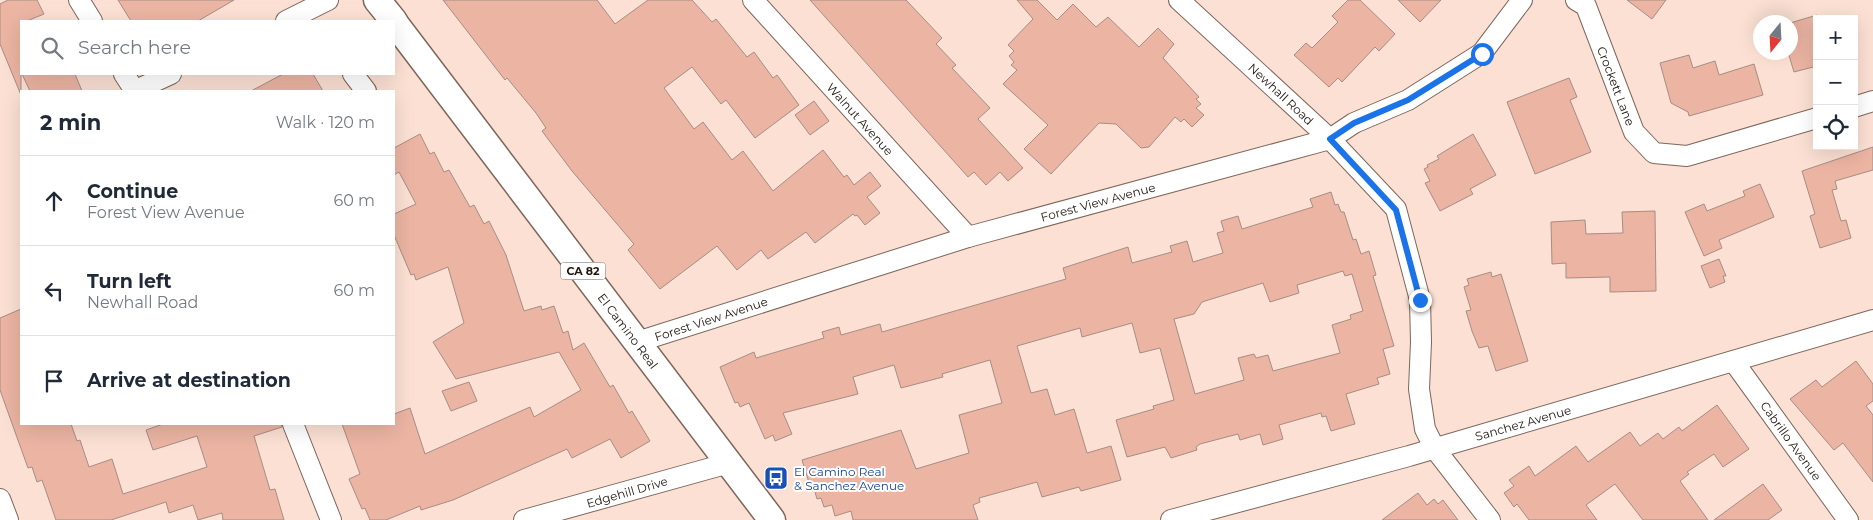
<!DOCTYPE html>
<meta charset="utf-8">
<style>
:root{--surface:#fff;--page:#f6f6f7;--text:#1f2937;--muted:#747a83;--line:#e0e1e3}
body{margin:0;font-family:Montserrat,sans-serif;background:var(--page);color:var(--text)}
.controls{position:absolute;right:15px;top:15px;display:grid;overflow:hidden;border-radius:0px;box-shadow:0 5px 20px #0002}
.controls button{width:45px;height:45px;display:grid;place-items:center;padding:0;border:0;border-bottom:1px solid var(--line);background:var(--surface);color:var(--text);font:25px sans-serif}
.compass{position:absolute;left:1753px;top:15px;width:45px;height:45px;border-radius:50%;background:var(--surface);box-shadow:0 5px 20px #0002;rotate:198deg}
.stop{position:absolute;width:15px;height:15px;margin:-11px;border:4px solid #1a73e8;border-radius:50%;background:#fff}
.stop.end{background:#1a73e8;border-color:#fff;box-shadow:0 1px 5px #0008}
.list{margin:0;padding:0;list-style:none}
h2{display:flex;justify-content:space-between;align-items:center;height:65px;margin:0;padding:0 20px;font-size:21px}
h2 small{font-size:16px;font-weight:400;color:var(--muted)}
.list li{display:grid;grid-template-columns:32px 1fr auto;gap:15px;align-items:center;box-sizing:border-box;height:90px;padding:0 20px;border-top:1px solid var(--line)}
.list b{display:block;font-size:19px;white-space:nowrap}
.list p{margin:0;font-size:16px;white-space:nowrap;color:var(--muted)}
.list em{font-size:16px;font-style:normal;color:var(--muted)}
.icon{flex:none;width:28px;height:28px;fill:none;stroke:currentColor;stroke-width:2;stroke-linecap:round;stroke-linejoin:round}
.map{position:relative;flex:none;width:1873px;height:520px;overflow:hidden}
.search{position:absolute;background:var(--surface);box-shadow:0 5px 20px #0002;left:20px;top:20px;width:375px;height:55px;display:flex;align-items:center;gap:12px;box-sizing:border-box;padding:0 18px;border-radius:0px;color:var(--muted);font-size:19px}
.panel{position:absolute;background:var(--surface);box-shadow:0 5px 20px #0002;left:20px;top:90px;width:375px;height:335px;border-radius:0px}
.map>svg:first-child{display:block}
.building{fill:#ebb4a3;stroke:#a78d84;fill-rule:evenodd}
.lines{fill:none;stroke-linecap:round;stroke-linejoin:round}
.minor-casing{stroke:#7e665b;stroke-width:22}
.major-casing{stroke:#7e665b;stroke-width:29}
.minor{stroke:#fff;stroke-width:20}
.major{stroke:#fff;stroke-width:26}
.route{stroke:#1a73e8;stroke-width:6}
.labels{text-anchor:middle;dominant-baseline:central;stroke-width:4;stroke-linejoin:round;paint-order:stroke}
.shield{fill:#fff;stroke:#635d59;stroke-width:1}
.shield-label{font-size:11px;font-weight:bold;fill:#201712}
.street-label{font-size:12px;fill:#201712;stroke:#fff}
.transit-label{font-size:12px;fill:#164399;stroke:#fff;text-anchor:start}
</style>
<div class="map">
<svg width="1873" height="520" viewBox="0 0 1873 520">
<rect width="100%" height="100%" fill="#fbe0d3"/>
<g class="building">
<path d="M 8,0 L 37,0 L 44,14 L 27,21 L 21,21 L 21,95 L 0,44 L 0,4 Z"/>
<path d="M 118,0 L 234,0 L 198,21 L 131,21 Z"/>
<path d="M 443,0 L 597,0 L 615,24 L 648,0 L 692,0 L 712,22 L 716,19 L 747,57 L 754,52 L 773,78 L 777,75 L 799,105 L 755,138 L 726,100 L 721,104 L 692,67 L 664,88 L 694,129 L 703,122 L 732,160 L 743,151 L 773,191 L 823,150 L 844,177 L 847,175 L 854,185 L 870,172 L 881,186 L 867,197 L 880,213 L 865,225 L 857,215 L 855,216 L 853,214 L 815,243 L 806,232 L 768,259 L 761,250 L 737,270 L 717,246 L 660,289 L 628,250 L 634,244 L 572,171 L 542,131 L 546,128 L 536,113 L 507,78 L 505,80 Z"/>
<path d="M 810,0 L 906,0 L 942,38 L 936,44 L 956,65 L 952,68 L 990,108 L 978,119 L 1023,168 L 1008,181 L 1000,172 L 986,185 L 974,172 L 968,177 Z"/>
<path d="M 1017,0 L 1037,0 L 1057,20 L 1073,4 L 1096,27 L 1108,17 L 1139,47 L 1158,28 L 1174,44 L 1163,58 L 1199,97 L 1196,99 L 1201,104 L 1196,108 L 1204,115 L 1192,127 L 1184,119 L 1181,122 L 1175,117 L 1149,147 L 1141,148 L 1116,124 L 1099,123 L 1051,174 L 1024,149 L 1048,125 L 1003,84 L 1017,70 L 1011,65 L 1014,62 L 1009,56 L 1014,51 L 1008,45 L 1033,19 Z"/>
<path d="M 1348,0 L 1360,0 L 1395,34 L 1379,51 L 1375,47 L 1342,82 L 1338,78 L 1329,87 L 1294,55 L 1306,43 L 1312,48 L 1338,22 L 1332,16 Z"/>
<path d="M 1398,0 L 1441,0 L 1420,22 Z"/>
<path d="M 1627,0 L 1666,0 L 1652,19 Z"/>
<path d="M 1817,15 L 1817,66 L 1794,72 L 1788,52 L 1790,52 L 1790,23 Z"/>
<path d="M 1689,55 L 1693,68 L 1715,61 L 1719,75 L 1754,64 L 1763,95 L 1689,116 L 1688,112 L 1671,103 L 1660,63 Z"/>
<path d="M 22,74 L 75,74 L 82,91 L 30,91 Z"/>
<path d="M 283,74 L 313,74 L 323,91 L 251,91 Z"/>
<path d="M 1569,78 L 1577,97 L 1570,100 L 1591,152 L 1535,174 L 1507,102 Z"/>
<path d="M 814,101 L 829,121 L 810,135 L 795,115 Z"/>
<path d="M 420,134 L 430,154 L 434,152 L 444,172 L 449,170 L 470,207 L 474,205 L 484,224 L 489,221 L 506,255 L 524,311 L 541,306 L 542,310 L 554,306 L 563,333 L 568,331 L 573,350 L 584,343 L 610,387 L 613,385 L 629,413 L 632,411 L 650,441 L 621,458 L 610,439 L 572,458 L 567,449 L 453,500 L 421,510 L 420,506 L 386,520 L 370,520 L 365,508 L 362,509 L 349,479 L 360,474 L 342,424 L 394,424 L 394,414 L 410,408 L 425,454 L 530,407 L 534,417 L 581,390 L 559,352 L 456,379 L 433,342 L 464,323 L 448,267 L 416,280 L 414,274 L 411,275 L 394,235 L 394,214 L 416,204 L 399,172 L 394,175 L 394,148 Z"/>
<path d="M 1473,134 L 1496,175 L 1470,189 L 1473,194 L 1440,211 L 1425,183 L 1430,181 L 1424,169 L 1428,167 L 1427,165 L 1439,159 L 1437,156 Z"/>
<path d="M 1873,147 L 1873,170 L 1835,181 L 1837,189 L 1832,190 L 1841,221 L 1846,220 L 1851,238 L 1820,248 L 1810,216 L 1815,214 L 1802,171 Z"/>
<path d="M 1760,184 L 1774,217 L 1719,240 L 1722,248 L 1704,256 L 1685,212 L 1704,204 L 1707,211 L 1745,196 L 1743,191 Z"/>
<path d="M 1331,192 L 1335,205 L 1338,204 L 1341,212 L 1344,212 L 1353,240 L 1356,239 L 1361,254 L 1369,251 L 1376,275 L 1373,276 L 1394,346 L 1383,349 L 1390,374 L 1377,378 L 1379,384 L 1346,394 L 1355,424 L 1331,431 L 1326,416 L 1322,417 L 1321,413 L 1279,425 L 1283,439 L 1263,445 L 1260,434 L 1240,440 L 1238,434 L 1200,444 L 1196,447 L 1197,450 L 1171,458 L 1165,447 L 1127,457 L 1116,420 L 1154,409 L 1153,406 L 1174,400 L 1160,348 L 1140,353 L 1132,323 L 1082,337 L 1080,328 L 1017,346 L 1031,393 L 1047,389 L 1055,415 L 1074,409 L 1087,453 L 1111,446 L 1121,480 L 1081,491 L 1079,487 L 1042,497 L 1037,482 L 979,498 L 980,502 L 973,505 L 978,520 L 853,520 L 851,511 L 835,516 L 832,505 L 824,507 L 821,498 L 817,499 L 813,485 L 810,486 L 802,460 L 901,430 L 916,469 L 969,453 L 959,415 L 1002,403 L 990,360 L 942,374 L 943,377 L 901,388 L 894,365 L 853,377 L 858,394 L 783,413 L 792,434 L 775,441 L 773,435 L 765,439 L 749,403 L 740,407 L 738,402 L 735,403 L 720,367 L 754,352 L 756,358 L 824,338 L 822,332 L 839,327 L 841,335 L 880,324 L 882,332 L 1066,279 L 1063,268 L 1128,247 L 1132,263 L 1172,252 L 1170,246 L 1187,241 L 1193,262 L 1223,253 L 1217,233 L 1224,231 L 1221,221 L 1238,216 L 1242,229 L 1313,207 L 1310,199 ZM 1343,271 L 1345,276 L 1352,274 L 1363,311 L 1350,315 L 1351,319 L 1332,325 L 1340,353 L 1273,371 L 1268,355 L 1256,358 L 1254,354 L 1238,358 L 1244,380 L 1195,394 L 1174,319 L 1194,314 L 1202,302 L 1263,283 L 1270,302 L 1299,293 L 1297,285 Z"/>
<path d="M 1655,211 L 1656,291 L 1610,292 L 1610,277 L 1566,278 L 1566,263 L 1552,264 L 1551,222 L 1585,220 L 1586,234 L 1623,233 L 1622,212 Z"/>
<path d="M 1719,259 L 1726,276 L 1723,276 L 1725,282 L 1710,288 L 1701,266 Z"/>
<path d="M 1491,272 L 1492,277 L 1501,274 L 1528,361 L 1496,371 L 1488,346 L 1479,348 L 1472,331 L 1466,311 L 1471,310 L 1464,287 L 1469,285 L 1467,279 Z"/>
<path d="M 21,309 L 21,424 L 71,424 L 77,441 L 80,440 L 89,467 L 112,459 L 123,494 L 207,467 L 197,436 L 153,450 L 146,430 L 163,424 L 281,424 L 282,427 L 254,436 L 270,490 L 275,489 L 284,520 L 223,520 L 222,513 L 198,520 L 193,505 L 169,513 L 166,502 L 111,520 L 56,520 L 42,480 L 37,482 L 32,467 L 28,468 L 0,390 L 0,318 Z"/>
<path d="M 1856,361 L 1873,384 L 1873,401 L 1866,406 L 1873,415 L 1873,482 L 1843,443 L 1834,450 L 1790,399 L 1816,380 L 1822,387 Z"/>
<path d="M 469,382 L 477,401 L 451,411 L 442,391 Z"/>
<path d="M 1717,405 L 1749,449 L 1723,467 L 1714,454 L 1687,472 L 1689,474 L 1680,481 L 1708,520 L 1643,520 L 1615,484 L 1586,505 L 1597,520 L 1529,520 L 1517,504 L 1514,507 L 1504,493 L 1514,486 L 1509,480 L 1529,466 L 1535,476 L 1576,446 L 1588,462 L 1630,432 L 1640,446 L 1658,433 L 1663,439 L 1679,427 L 1682,431 Z"/>
<path d="M 1763,484 L 1782,510 L 1768,520 L 1714,520 Z"/>
<path d="M 1418,493 L 1427,505 L 1434,499 L 1438,504 L 1443,500 L 1458,520 L 1382,520 Z"/>
</g>
<g class="lines">
<g class="minor-casing">
<g id="minor">
<path d="M 79,0 L 92,21"/>
<path d="M 753,0 L 968,237"/>
<path d="M 1179,0 L 1330,139 L 1396,209 L 1420,300 L 1421,342 L 1419,389 L 1425,429 L 1435,449 L 1490,520"/>
<path d="M 1576,0 L 1586,6 L 1634,132 L 1654,153 L 1687,156 L 1817,118"/>
<path d="M 286,21 L 328,0"/>
<path d="M 124,74 L 135,91"/>
<path d="M 353,74 L 366,91"/>
<path d="M 134,91 L 171,74"/>
<path d="M 1854,107 L 1873,101"/>
<path d="M 637,342 L 968,237 L 1330,139 L 1354,123 L 1408,100 L 1482,53 L 1522,0"/>
<path d="M 1734,362 L 1848,520"/>
<path d="M 293,424 L 331,520"/>
<path d="M 0,499 L 8,520"/>
<path d="M 524,520 L 729,463"/>
<path d="M 1171,520 L 1409,456 L 1873,320"/>
</g>
</g>
<g class="major-casing">
<g id="major">
<path d="M 377,0 L 394,21"/>
<path d="M 394,22 L 772,520"/>
</g>
</g>
<use href="#minor" class="minor"/>
<use href="#major" class="major"/>
</g>
<g class="lines">
<path class="route" d="M 1420,300 L 1396,210 L 1330,139 L 1354,123 L 1408,100 L 1482,54"/>
</g>
<defs>
<g id="bus-square" transform="scale(1.25)"><rect x="-9" y="-9" width="18" height="18" rx="4" fill="#1a4fb4" stroke="#fff"/><path d="M-5-6H5V4H4V6H2V4H-2V6H-4V4H-5ZM-3.5-4V0h7V-4ZM-3.5 1.2v1.5H-2V1.2ZM2 1.2v1.5H3.5V1.2Z" fill="#fff"/></g>
</defs>
<g fill-rule="evenodd">
<use href="#bus-square" x="776" y="478"/>
</g>
<g class="labels">
<rect class="shield" x="560.5" y="262.5" width="45" height="17" rx="4"/>
<g class="shield-label">
<text x="583" y="271">CA 82</text>
</g>
<g class="street-label">
<text transform="translate(1616 86) rotate(69)">Crockett Lane</text>
<text transform="translate(1281 94) rotate(43)">Newhall Road</text>
<text transform="translate(860 119) rotate(48)">Walnut Avenue</text>
<text transform="translate(1098 202) rotate(-15)">Forest View Avenue</text>
<text transform="translate(711 319) rotate(-18)">Forest View Avenue</text>
<text transform="translate(628 331) rotate(53)">El Camino Real</text>
<text transform="translate(1523 423) rotate(-16)">Sanchez Avenue</text>
<text transform="translate(1791 441) rotate(54)">Cabrillo Avenue</text>
<text transform="translate(627 492) rotate(-16)">Edgehill Drive</text>
</g>
<g class="transit-label">
<text x="794" y="471">El Camino Real<tspan x="794" dy="14">&amp; Sanchez Avenue</tspan></text>
</g>
</g>
</svg>
<div class="controls">
<button>+</button>
<button>−</button>
<button><svg class="icon" aria-label="locate" viewBox="0 0 24 24"><circle cx="12" cy="12" r="6"/><path d="M12 2v4M12 18v4M2 12h4M18 12h4"/></svg></button>
</div>
<svg class="compass" viewBox="-18 -18 36 36"><path d="M0-13l5 13h-10z" fill="#e53935"/><path d="M0 13l5-13h-10z" fill="#747a83"/></svg>
<div class="stop" style="left:1482px;top:54px"></div>
<div class="stop end" style="left:1420px;top:300px"></div>
<div class="search"><svg class="icon" aria-label="search" viewBox="0 0 24 24"><circle cx="10" cy="10" r="6"/><path d="M15 15l6 6"/></svg>Search here</div>
<section class="panel">
<h2>2 min<small>Walk · 120 m</small></h2>
<ul class="list">
<li><svg class="icon" aria-label="ahead" viewBox="0 0 24 24"><path d="M12 20V5M6 11l6-6 6 6"/></svg><div><b>Continue</b><p>Forest View Avenue</p></div><em>60 m</em></li>
<li><svg class="icon" aria-label="left" viewBox="0 0 24 24"><path d="M17 20v-9H6M10 6l-5 5 5 5"/></svg><div><b>Turn left</b><p>Newhall Road</p></div><em>60 m</em></li>
<li><svg class="icon" aria-label="arrive" viewBox="0 0 24 24"><path d="M6 21V4h12l-3 4 3 4H6"/></svg><div><b>Arrive at destination</b></div></li>
</ul>
</section>
</div>
